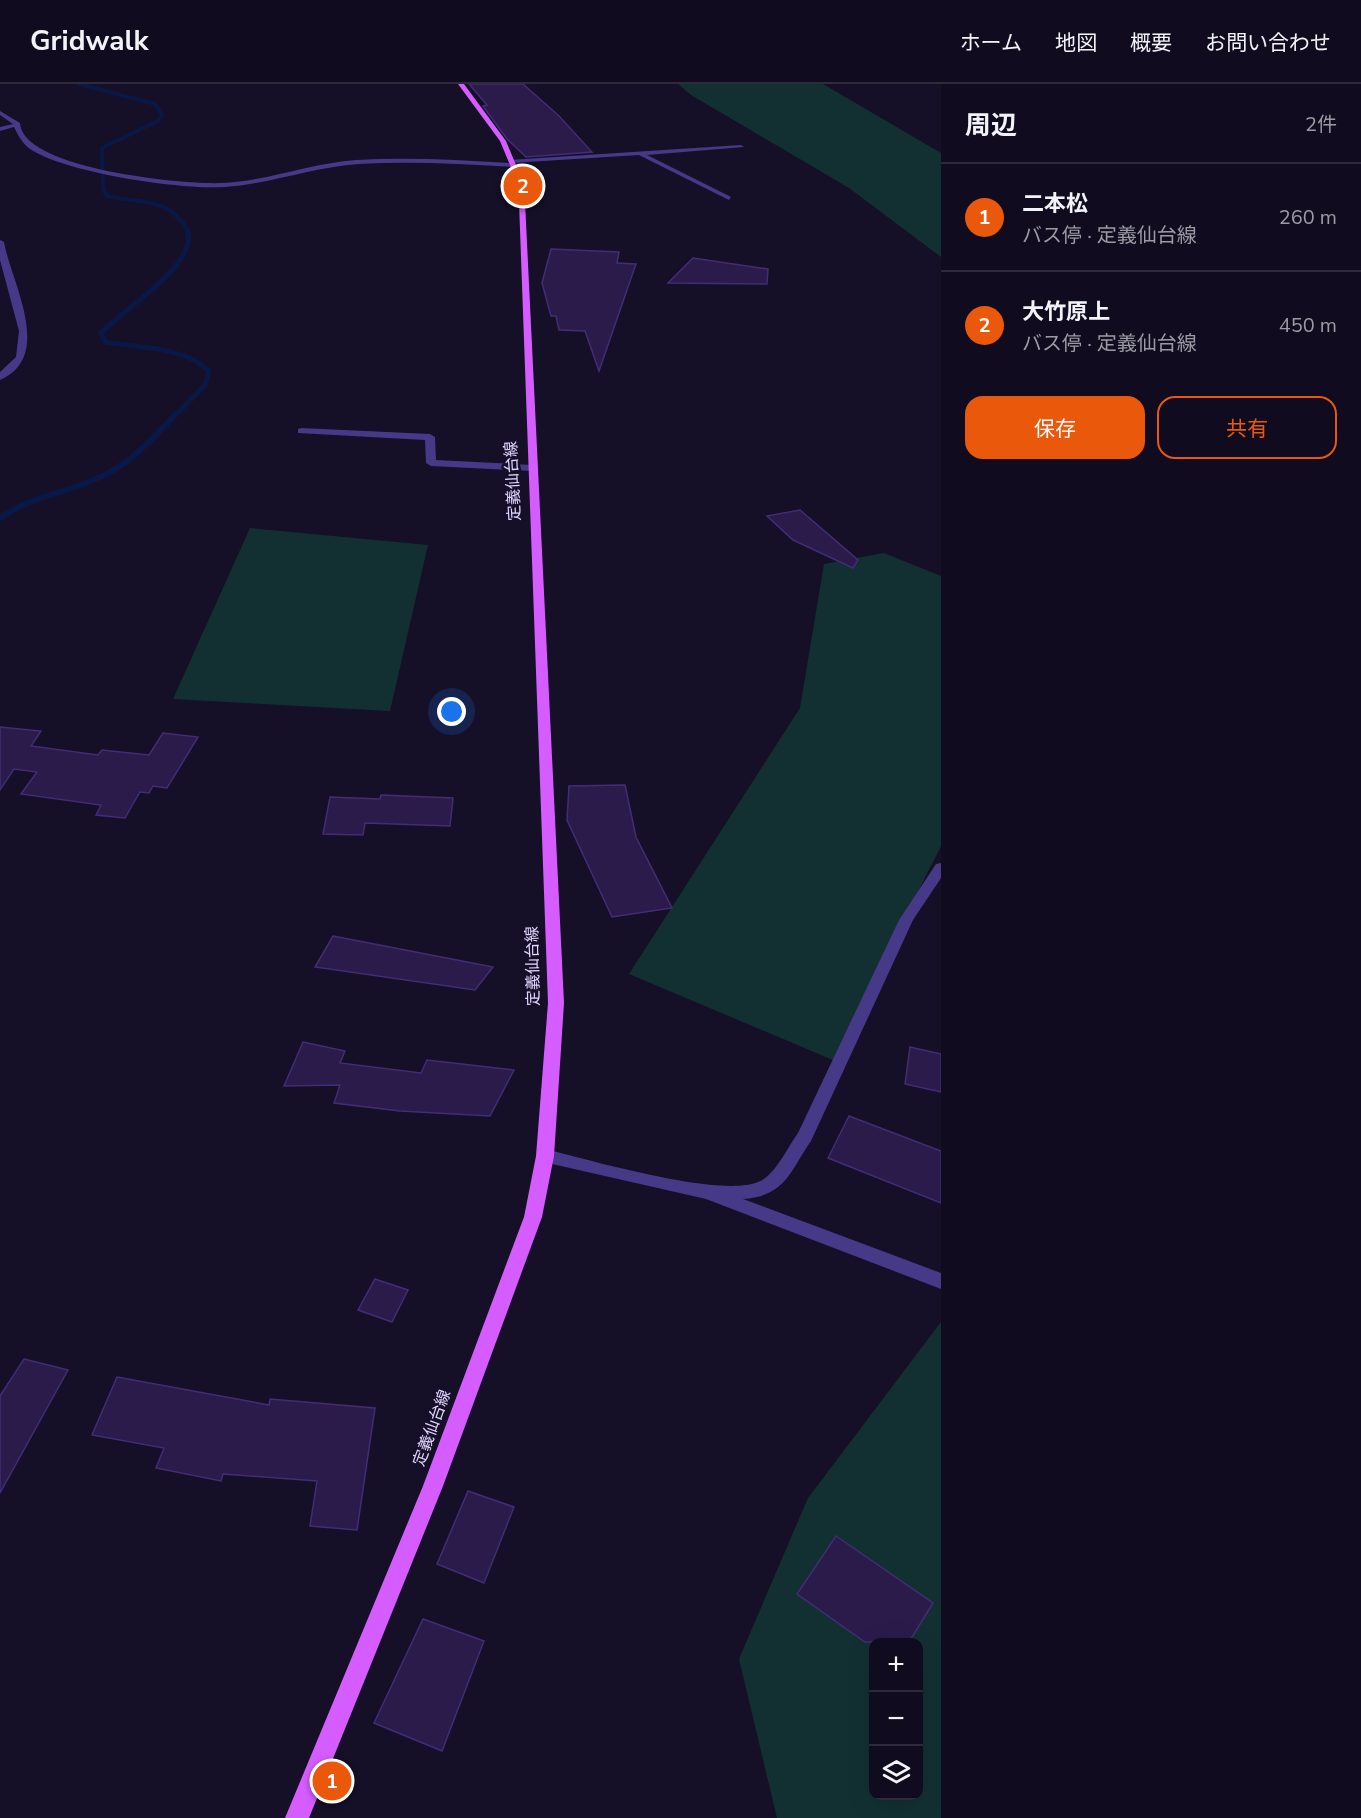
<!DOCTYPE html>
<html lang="ja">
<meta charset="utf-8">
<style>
:root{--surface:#100b1e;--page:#191427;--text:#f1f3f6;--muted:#9c9ba4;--line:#302b3c;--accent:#ea580c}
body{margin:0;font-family:"Nunito Sans","Noto Sans JP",sans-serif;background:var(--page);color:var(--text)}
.controls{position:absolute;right:18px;bottom:18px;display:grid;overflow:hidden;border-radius:12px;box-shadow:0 6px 24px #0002}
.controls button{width:54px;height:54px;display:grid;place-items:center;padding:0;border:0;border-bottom:2px solid var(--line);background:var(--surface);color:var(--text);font:30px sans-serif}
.you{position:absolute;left:452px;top:628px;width:21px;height:21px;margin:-15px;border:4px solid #fff;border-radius:50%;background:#1a73e8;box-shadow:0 0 0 9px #1a73e833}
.badge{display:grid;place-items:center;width:39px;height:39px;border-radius:50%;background:var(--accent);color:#fff;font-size:20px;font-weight:700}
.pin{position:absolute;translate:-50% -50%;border:3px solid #fff;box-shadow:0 2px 6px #0006}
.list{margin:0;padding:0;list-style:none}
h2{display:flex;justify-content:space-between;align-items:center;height:78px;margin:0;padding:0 24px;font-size:26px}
h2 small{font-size:20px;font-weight:400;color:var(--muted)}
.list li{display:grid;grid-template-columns:39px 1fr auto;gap:18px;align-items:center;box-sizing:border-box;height:108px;padding:0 24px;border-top:2px solid var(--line)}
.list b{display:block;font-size:22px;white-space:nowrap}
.list p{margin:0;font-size:20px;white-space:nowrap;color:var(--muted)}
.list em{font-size:20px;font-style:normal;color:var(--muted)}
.actions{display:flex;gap:12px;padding:18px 24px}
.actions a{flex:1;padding:14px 0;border:2px solid var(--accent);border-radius:18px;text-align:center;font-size:21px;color:var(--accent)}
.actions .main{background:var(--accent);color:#fff}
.icon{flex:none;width:33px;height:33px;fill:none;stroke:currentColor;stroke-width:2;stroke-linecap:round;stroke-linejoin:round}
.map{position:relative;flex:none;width:941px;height:1734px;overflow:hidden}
header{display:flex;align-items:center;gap:36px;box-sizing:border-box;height:84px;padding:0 30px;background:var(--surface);border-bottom:2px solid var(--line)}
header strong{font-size:28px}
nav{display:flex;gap:33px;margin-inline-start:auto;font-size:21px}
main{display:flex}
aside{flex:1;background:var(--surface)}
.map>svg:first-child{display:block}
.green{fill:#123032;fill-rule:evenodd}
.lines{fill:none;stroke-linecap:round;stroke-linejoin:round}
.stream-far2{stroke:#091947;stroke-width:4}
.stream-far1{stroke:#091947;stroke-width:5}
.stream{stroke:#091947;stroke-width:6}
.building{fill:#2a1b4a;stroke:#432c76;stroke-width:1.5}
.street{fill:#453988;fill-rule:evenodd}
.primary{fill:#d55dff;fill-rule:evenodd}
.labels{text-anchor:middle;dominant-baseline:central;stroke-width:5;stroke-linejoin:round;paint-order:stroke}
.street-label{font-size:16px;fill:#e0d6ff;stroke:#160f28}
</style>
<header>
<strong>Gridwalk</strong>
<nav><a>ホーム</a><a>地図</a><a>概要</a><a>お問い合わせ</a></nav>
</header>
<main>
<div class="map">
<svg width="941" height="1734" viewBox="0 0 941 1734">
<rect width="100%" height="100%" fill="#160f28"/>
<g class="green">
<path d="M 678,0 L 823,0 L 941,69 L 941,173 L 849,104 L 691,11 Z"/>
<path d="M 250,444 L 428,461 L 390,627 L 173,615 Z"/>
<path d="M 884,469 L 941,492 L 941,762 L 833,976 L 629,890 L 800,624 L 824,480 Z"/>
<path d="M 941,1238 L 941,1734 L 777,1734 L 739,1575 L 808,1414 ZM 874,1558 L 918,1558 L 918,1712 L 874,1712 Z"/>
</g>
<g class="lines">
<path class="stream-far2" d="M 79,0 L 155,20 L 162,31 L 158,37 L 102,64 L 103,105 L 107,112 C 140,120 169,112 188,147"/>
<path class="stream-far1" d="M 175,332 L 205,301 L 209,287 C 184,262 138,264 105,258 L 101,249 C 122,226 201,179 187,145"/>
<path class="stream" d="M 0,434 C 34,410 75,408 110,388 C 136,374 156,351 176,330"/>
</g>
<g class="building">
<path d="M 469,0 L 523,0 L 559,32 L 592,68 L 526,73 L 507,55 L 483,22 L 487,21 Z"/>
<path d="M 551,165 L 619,168 L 617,179 L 636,180 L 599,287 L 585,247 L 559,246 L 556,232 L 551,232 L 542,199 Z"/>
<path d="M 693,174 L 768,185 L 767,200 L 668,199 Z"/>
<path d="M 800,426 L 858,476 L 853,484 L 793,456 L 767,432 Z"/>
<path d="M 0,643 L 41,647 L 31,662 L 98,671 L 102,666 L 149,671 L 163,649 L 198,653 L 167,704 L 153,702 L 149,709 L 140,708 L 125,734 L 96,731 L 101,721 L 21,710 L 37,688 L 14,685 L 0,706 Z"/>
<path d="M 625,701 L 636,753 L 672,824 L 612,833 L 567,736 L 569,702 Z"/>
<path d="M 381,711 L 453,714 L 450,742 L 365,739 L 363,751 L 323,750 L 330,713 L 380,715 Z"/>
<path d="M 333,852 L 493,883 L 475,906 L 315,883 Z"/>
<path d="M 303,958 L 345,967 L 340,979 L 421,989 L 427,976 L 514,986 L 490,1032 L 400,1027 L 334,1019 L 340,1001 L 284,1002 Z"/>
<path d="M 910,963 L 941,970 L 941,1008 L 905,1000 Z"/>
<path d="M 849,1032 L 941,1067 L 941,1119 L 828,1074 Z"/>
<path d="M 375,1195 L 408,1206 L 392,1238 L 358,1226 Z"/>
<path d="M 24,1275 L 68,1286 L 0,1409 L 0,1312 Z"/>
<path d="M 117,1293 L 269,1321 L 270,1315 L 375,1324 L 357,1446 L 310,1442 L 317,1397 L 223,1390 L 221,1397 L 156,1384 L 164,1364 L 92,1351 Z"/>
<path d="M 468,1407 L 514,1423 L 484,1499 L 437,1480 Z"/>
<path d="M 836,1452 L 933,1519 L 909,1558 L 865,1558 L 797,1510 Z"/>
<path d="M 423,1535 L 484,1557 L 442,1667 L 374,1639 Z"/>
</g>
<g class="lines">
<g class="street">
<path d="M 0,27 L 20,39 C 22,85 185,101 222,99 C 268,97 311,79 356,76 C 408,73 459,76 511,79 L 509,76 L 741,61 L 744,63 L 647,71 L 731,113 L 729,116 L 639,71 L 511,79 L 516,81 L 513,83 C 462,80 410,77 359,80 C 313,83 270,100 225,103 C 181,106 66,89 30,65 C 22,59 18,51 14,43 L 0,47 L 0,43 L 13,40 L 0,31 Z"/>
<path d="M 0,156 L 4,158 C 11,198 55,272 0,296 L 0,288 L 16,273 L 19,247 L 0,176 Z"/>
<path d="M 301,344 L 430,350 L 435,353 L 436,376 L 532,381 L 537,384 L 532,387 L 431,382 L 426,379 L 425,356 L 298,349 L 298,345 Z"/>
<path d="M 941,779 L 941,794 L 913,836 L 811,1057 C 790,1087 786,1112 743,1115 L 941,1189 L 941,1205 L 706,1115 L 539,1077 L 536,1072 L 539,1067 L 545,1065 C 590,1076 720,1114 758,1098 C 775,1092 787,1064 798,1049 L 899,836 L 936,780 Z"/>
</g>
<path class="primary" d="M 458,0 L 464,0 L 506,57 L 516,81 L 525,118 L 564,919 L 554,1072 L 542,1133 L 443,1402 L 309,1734 L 285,1734 L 423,1402 L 524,1133 L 536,1072 L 548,919 L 519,118 L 510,81 L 500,57 Z"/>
</g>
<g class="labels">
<g class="street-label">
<text transform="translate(513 397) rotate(-93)">定義仙台線</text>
<text transform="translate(533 882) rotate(-91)">定義仙台線</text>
<text transform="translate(432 1344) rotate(-70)">定義仙台線</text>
</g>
</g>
</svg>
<div class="controls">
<button>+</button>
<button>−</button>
<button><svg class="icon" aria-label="layers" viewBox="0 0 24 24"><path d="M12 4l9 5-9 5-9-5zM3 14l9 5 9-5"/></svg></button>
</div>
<div class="you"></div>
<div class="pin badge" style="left:332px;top:1697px">1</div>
<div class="pin badge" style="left:523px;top:102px">2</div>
</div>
<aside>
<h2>周辺<small>2件</small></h2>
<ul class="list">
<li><span class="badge">1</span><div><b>二本松</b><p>バス停 · 定義仙台線</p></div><em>260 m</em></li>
<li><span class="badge">2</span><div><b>大竹原上</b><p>バス停 · 定義仙台線</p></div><em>450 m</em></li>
</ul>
<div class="actions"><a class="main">保存</a><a>共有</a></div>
</aside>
</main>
